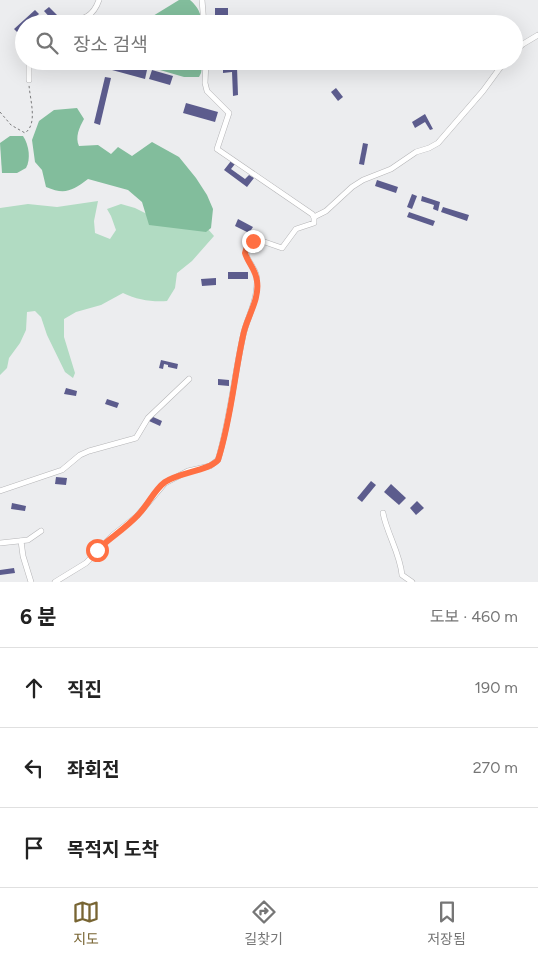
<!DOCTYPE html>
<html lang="ko">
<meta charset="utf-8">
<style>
:root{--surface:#fff;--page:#f2f2f2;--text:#222;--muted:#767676;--line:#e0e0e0;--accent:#786533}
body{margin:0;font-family:Figtree,"Noto Sans KR",sans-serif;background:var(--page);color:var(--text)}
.stop{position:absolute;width:15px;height:15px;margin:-11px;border:4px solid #ff7043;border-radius:50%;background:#fff}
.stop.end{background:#ff7043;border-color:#fff;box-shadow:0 1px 5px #0008}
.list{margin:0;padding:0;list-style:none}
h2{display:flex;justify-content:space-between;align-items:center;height:65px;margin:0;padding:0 20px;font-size:21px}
h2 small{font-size:16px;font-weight:400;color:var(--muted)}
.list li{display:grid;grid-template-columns:32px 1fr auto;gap:15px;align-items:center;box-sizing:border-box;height:80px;padding:0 20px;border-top:1px solid var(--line)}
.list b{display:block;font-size:19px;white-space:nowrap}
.list em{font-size:16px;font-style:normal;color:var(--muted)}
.icon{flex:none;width:28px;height:28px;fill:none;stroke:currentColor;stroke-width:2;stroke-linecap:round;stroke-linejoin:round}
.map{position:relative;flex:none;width:538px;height:582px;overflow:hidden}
.search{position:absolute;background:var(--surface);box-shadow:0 5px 20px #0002;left:15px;right:15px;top:15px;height:55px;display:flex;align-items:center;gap:12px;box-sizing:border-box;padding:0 18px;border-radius:28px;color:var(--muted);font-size:19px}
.sheet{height:305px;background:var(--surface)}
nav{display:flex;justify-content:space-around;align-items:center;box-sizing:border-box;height:70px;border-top:1px solid var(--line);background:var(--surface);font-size:14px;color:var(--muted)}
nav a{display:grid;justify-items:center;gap:2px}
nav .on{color:var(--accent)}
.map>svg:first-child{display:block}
.green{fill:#b1dbc2}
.forest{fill:#82bd9c}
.building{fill:#5c5c8d}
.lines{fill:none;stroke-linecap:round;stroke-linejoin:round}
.street-casing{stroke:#b5b5b7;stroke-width:6}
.path{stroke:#7a7a7b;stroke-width:1;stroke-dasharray:2.5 2.5;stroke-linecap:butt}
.street{stroke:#fff;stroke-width:5}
.route{stroke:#ff7043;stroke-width:6}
</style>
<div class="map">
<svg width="538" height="582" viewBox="0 0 538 582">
<rect width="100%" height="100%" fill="#ecedef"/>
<path class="green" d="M 98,201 L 94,221 L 95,233 L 110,239 L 116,230 L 111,216 L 107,209 L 121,204 L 135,208 L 153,217 L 207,228 L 214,236 L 192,261 L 177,273 L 175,288 L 167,301 C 152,302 137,300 123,293 L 101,305 L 76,312 L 64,319 L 64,337 L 75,373 L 73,378 L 65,372 L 47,335 L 41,317 L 35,311 L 27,312 L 26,330 L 20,343 L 9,358 L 7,368 L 0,375 L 0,208 L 28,204 L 57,207 Z"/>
<g class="forest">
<path d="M 179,0 L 190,0 C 198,7 201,13 202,24 L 127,24 L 129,18 L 148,19 Z"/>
<path d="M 129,61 L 203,61 L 201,73 L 199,77 L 184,77 Z"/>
<path d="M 77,108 L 84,119 C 79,128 75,137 79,146 L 98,145 L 111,154 L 118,147 L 132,156 L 152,142 L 179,157 L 196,178 L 207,195 L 213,209 L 211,228 L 206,232 L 149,225 L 142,202 L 128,190 L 88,179 C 72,191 65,195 46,187 L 42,170 L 35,162 L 32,140 L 39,121 L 54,110 Z"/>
<path d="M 10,136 L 23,136 C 29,145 31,159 26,168 L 17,173 L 2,173 L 0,143 Z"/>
</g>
<g class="building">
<path d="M 49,7 L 58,16 L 53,21 L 44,11 Z"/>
<rect x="215" y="8" width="13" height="7"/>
<path d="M 35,10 L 39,14 L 28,24 L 24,24 L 24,27 L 18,33 L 14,29 Z"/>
<path d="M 115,61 L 147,70 L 145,79 L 112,70 Z"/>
<path d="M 223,67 L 237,67 L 238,95 L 233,96 L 232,72 L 223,73 Z"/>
<path d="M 152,70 L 173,76 L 170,85 L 149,79 Z"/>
<path d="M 105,77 L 111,78 L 100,125 L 94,123 Z"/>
<path d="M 336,88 L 343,97 L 338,101 L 331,92 Z"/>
<path d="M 186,103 L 218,112 L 215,122 L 183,113 Z"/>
<path d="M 425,114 L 433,129 L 430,130 L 425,122 L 415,128 L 412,122 Z"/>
<path d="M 363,143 L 368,144 L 364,165 L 359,164 Z"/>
<path d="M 231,161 L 235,164 L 231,169 L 245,179 L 249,175 L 254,178 L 247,187 L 224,170 Z"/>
<path d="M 377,180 L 398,187 L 396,193 L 375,186 Z"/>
<path d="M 412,194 L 417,196 L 412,209 L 407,207 Z"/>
<path d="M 422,196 L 440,202 L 438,211 L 433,209 L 434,205 L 421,201 Z"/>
<path d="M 443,207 L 469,215 L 467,221 L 441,212 Z"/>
<path d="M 409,212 L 435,221 L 433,226 L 407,217 Z"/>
<path d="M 238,219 L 253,227 L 249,233 L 235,226 Z"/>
<rect x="228" y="272" width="20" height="7"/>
<path d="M 216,278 L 216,285 L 202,286 L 201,279 Z"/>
<path d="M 161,360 L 178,364 L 177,369 L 168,367 L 168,365 L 164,364 L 163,369 L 159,368 Z"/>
<path d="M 218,379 L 229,380 L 229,386 L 218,385 Z"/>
<path d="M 66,388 L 77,391 L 76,396 L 64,394 Z"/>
<path d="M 107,399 L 119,403 L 117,408 L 105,404 Z"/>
<path d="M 151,416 L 162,421 L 160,426 L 149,421 Z"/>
<path d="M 56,477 L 67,478 L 66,485 L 55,484 Z"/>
<path d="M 371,481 L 376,485 L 362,502 L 357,498 Z"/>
<path d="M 391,484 L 406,498 L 399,505 L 384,492 Z"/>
<path d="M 417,501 L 424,508 L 416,515 L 410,508 Z"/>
<path d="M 12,503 L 26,506 L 25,511 L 11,509 Z"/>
<path d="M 14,568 L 15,573 L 0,575 L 0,570 Z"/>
</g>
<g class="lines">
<g class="street-casing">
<g id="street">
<path d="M 202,0 L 204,24"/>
<path d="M 57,24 C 77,18 91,23 99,0"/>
<path d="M 514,52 L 523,44 L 538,35"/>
<path d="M 29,61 L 29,80"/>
<path d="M 206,61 L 205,83 L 207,91 L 229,113 L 217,149 L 312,214 L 314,217"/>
<path d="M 314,217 L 326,211 L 352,187 L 363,180 L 391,169 L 416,152 L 429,148 L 438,143 L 483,91 L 505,61"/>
<path d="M 0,491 L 62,470 L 80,455 L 89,451 L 136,438 L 148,418 L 189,379"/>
<path d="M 383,513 C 387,534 400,553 402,575 L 412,582"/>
<path d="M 21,541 L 23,556 L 31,582"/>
<path d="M 0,543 L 28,540 L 41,531"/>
<path d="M 55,582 L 86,563 L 113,535 L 137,516 L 165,483 L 188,471 L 210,466 L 218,460 C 230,420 234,377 243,336 C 246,321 254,308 256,293 C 257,286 258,280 256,274 C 252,262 241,257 249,243 L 259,240 L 282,248 L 296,229 L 314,223 L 314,217"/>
</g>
</g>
<path class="path" d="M 0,112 L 11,125 L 25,133 C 38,124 30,100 29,85"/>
<use href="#street" class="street"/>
</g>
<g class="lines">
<path class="route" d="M 97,550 C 110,538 126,528 138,515 C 148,505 154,490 165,482 C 180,472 208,471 218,460 C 231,420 234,377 243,336 C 246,318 260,300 257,281 C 256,270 248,263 245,253 L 248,243 L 253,241"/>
</g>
</svg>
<div class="stop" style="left:97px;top:550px"></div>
<div class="stop end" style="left:253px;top:241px"></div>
<div class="search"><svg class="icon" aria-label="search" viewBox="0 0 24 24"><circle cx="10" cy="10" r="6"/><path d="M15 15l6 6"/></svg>장소 검색</div>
</div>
<section class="sheet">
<h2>6 분<small>도보 · 460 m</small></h2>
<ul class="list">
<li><svg class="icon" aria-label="ahead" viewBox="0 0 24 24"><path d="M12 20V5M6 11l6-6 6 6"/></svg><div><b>직진</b></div><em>190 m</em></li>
<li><svg class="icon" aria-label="left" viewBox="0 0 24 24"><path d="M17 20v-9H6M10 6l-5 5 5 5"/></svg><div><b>좌회전</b></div><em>270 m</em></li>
<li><svg class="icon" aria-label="arrive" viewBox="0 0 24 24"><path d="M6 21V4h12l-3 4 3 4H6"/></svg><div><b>목적지 도착</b></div></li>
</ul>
</section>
<nav>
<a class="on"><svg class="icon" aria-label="map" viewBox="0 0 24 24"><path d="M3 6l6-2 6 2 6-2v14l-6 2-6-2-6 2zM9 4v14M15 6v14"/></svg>지도</a>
<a><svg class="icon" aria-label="directions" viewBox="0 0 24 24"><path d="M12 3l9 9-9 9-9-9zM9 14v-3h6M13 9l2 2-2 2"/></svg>길찾기</a>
<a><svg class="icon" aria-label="saved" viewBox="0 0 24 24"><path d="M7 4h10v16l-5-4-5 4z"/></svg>저장됨</a>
</nav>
